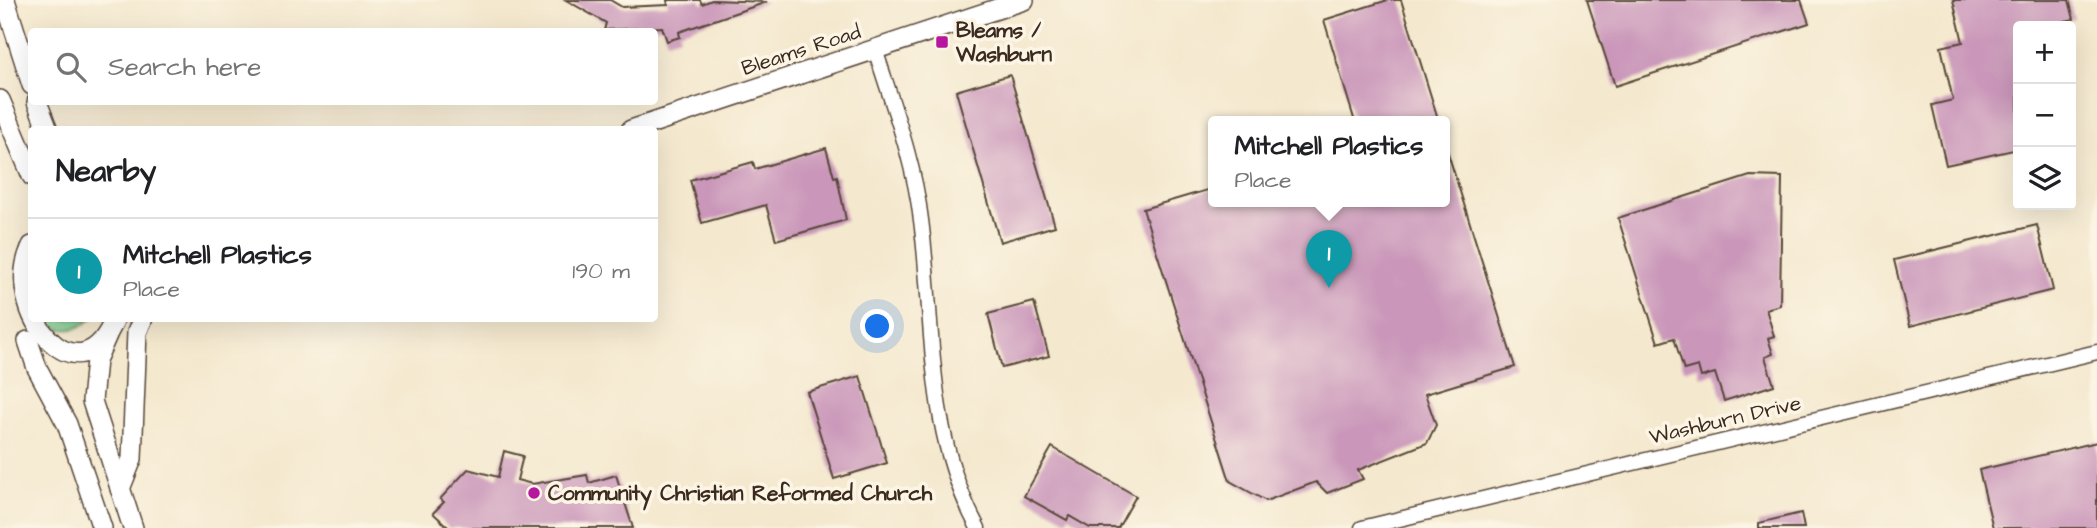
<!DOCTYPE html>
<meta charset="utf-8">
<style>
:root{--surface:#fff;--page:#f2f2f2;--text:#202124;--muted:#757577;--line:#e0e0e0;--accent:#b5179e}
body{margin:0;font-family:"Architects Daughter",sans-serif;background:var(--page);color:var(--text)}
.controls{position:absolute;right:21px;top:21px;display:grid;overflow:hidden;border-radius:7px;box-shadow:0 7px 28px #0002}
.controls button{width:63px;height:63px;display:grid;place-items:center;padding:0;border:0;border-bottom:2px solid var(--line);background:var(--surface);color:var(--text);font:35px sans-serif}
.you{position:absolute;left:878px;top:327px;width:24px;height:24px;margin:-18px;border:5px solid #fff;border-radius:50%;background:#1a73e8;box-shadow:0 0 0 10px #1a73e833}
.badge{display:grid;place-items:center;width:46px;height:46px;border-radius:50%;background:var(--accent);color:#fff;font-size:23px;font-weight:700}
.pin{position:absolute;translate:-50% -58px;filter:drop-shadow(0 2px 4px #0008)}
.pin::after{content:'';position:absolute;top:37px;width:24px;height:21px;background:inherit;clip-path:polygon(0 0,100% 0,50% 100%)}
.popup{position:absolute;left:1208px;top:116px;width:242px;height:91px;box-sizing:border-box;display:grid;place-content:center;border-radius:7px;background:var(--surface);filter:drop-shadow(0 2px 5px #0005);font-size:23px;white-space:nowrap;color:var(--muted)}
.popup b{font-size:26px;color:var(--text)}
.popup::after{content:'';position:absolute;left:50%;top:100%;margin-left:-14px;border:14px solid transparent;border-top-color:var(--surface)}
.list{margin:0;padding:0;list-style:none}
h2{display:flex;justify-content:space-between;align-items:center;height:91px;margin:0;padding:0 28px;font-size:30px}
h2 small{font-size:23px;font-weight:400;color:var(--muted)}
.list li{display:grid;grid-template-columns:46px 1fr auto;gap:21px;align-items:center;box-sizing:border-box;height:105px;padding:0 28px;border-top:2px solid var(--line)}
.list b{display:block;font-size:26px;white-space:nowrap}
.list p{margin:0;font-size:23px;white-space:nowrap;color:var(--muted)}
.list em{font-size:23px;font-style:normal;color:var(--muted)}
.icon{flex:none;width:38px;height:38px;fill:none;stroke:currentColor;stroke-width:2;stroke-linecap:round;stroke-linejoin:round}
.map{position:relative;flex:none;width:2097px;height:528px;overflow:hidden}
.search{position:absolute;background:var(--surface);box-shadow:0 7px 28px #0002;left:28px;top:28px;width:630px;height:77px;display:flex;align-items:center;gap:18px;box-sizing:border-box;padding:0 24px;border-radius:7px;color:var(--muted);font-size:26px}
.panel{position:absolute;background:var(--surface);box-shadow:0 7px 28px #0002;left:28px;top:126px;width:630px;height:196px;border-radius:7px}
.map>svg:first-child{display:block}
.green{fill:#7bcf91;stroke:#5b7c58;stroke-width:2}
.building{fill:#ca97ba}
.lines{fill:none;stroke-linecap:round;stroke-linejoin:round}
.minor-casing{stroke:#574638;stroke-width:17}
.secondary-casing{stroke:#574638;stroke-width:22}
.minor{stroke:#fff;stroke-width:14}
.secondary{stroke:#fff;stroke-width:19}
.poi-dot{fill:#b5179e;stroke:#fcf5e5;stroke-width:2.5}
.labels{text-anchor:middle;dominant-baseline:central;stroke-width:7;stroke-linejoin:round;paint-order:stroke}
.poi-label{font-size:21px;font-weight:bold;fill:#3b2a1e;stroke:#fcf5e5;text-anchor:start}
.street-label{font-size:21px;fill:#3b2a1e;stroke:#fcf5e5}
</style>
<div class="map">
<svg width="2097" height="528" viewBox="0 0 2097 528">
<rect width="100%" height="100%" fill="#fcf5e5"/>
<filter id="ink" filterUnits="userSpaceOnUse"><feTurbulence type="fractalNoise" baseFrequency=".0143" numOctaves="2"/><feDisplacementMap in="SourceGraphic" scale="14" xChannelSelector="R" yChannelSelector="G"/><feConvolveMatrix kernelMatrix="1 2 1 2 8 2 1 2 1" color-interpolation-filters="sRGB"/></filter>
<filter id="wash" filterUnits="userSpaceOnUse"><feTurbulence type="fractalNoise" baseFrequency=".00686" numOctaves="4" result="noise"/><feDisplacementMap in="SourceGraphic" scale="28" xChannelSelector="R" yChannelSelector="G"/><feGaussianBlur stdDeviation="1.57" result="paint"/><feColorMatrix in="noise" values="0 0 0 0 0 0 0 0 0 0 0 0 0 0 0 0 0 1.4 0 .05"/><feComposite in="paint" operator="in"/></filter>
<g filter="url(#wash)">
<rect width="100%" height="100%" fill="#f4e8ce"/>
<path class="green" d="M 40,319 L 91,319 C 74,334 58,332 40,319 Z"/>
<g id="blocks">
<g class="building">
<path d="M 566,0 L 610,0 L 622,7 L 668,5 L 667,0 L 700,0 L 702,4 L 712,0 L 767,2 L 679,32 L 680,37 L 667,41 L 662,27 L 604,30 L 606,23 Z"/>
<path d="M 1388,0 L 1401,0 L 1439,122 L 1355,122 L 1324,20 Z"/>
<path d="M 1587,0 L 1801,0 L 1809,23 L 1615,86 Z"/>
<path d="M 1953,0 L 2069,0 L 2074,19 L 2041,26 L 2018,26 L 2018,149 L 1946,165 L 1932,105 L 1953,100 L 1941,47 L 1963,42 Z"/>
<path d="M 1010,75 L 1055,226 L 1000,242 L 956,91 Z"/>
<path d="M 826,148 L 834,177 L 837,176 L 846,220 L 776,240 L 766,205 L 702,223 L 690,180 L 753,162 L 755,169 Z"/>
<path d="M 1445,150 L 1447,150 L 1515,367 L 1425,394 L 1436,425 L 1427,443 L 1358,470 L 1363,479 L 1327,493 L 1316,482 L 1266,501 L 1230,481 L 1143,209 L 1214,188 L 1214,202 L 1445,202 Z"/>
<path d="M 1750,176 L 1782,177 L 1780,305 L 1766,309 L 1774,336 L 1768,338 L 1773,354 L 1765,357 L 1774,385 L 1724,401 L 1715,373 L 1701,377 L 1698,366 L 1684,370 L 1674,338 L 1658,343 L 1618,218 Z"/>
<path d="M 2037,225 L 2053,290 L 1910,326 L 1894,260 Z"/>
<path d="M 1034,302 L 1049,356 L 1002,368 L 988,314 Z"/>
<path d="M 860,376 L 887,463 L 834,479 L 807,392 Z"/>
<path d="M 2097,442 L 2097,528 L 1993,528 L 1979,470 Z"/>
<path d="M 1052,447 L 1136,496 L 1118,528 L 1090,528 L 1069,516 L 1067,520 L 1024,496 Z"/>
<path d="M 504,451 L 523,456 L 517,480 L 532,484 L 587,475 L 589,483 L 616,475 L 633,528 L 449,528 L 433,513 L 444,502 L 440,499 L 468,469 L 498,477 Z"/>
<path d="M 1801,513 L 1804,528 L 1759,528 L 1759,523 Z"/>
</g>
</g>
</g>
<g filter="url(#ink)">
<use href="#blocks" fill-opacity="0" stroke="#574638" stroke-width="2"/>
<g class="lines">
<g class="minor-casing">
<g id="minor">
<path d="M 875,49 C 893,106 914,161 921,220 C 935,327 925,430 978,528"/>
<path d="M 1362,528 L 2097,352"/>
</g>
</g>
<g class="secondary-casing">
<g id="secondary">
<path d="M 5,0 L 32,85"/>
<path d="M 0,100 L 32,176"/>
<path d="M 37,102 L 48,130"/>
<path d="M 631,130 L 1024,0"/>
<path d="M 32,246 C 0,311 81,406 115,318"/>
<path d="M 107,335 L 96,360 L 92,401 L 133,528"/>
<path d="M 28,341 L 37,368 L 67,424 L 102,528"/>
<path d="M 120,489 L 132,459 L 137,332 L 143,318"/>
</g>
</g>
<use href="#minor" class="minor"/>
<use href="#secondary" class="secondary"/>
</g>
</g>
<g class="poi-dot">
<rect x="935" y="35" width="14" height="14" rx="3.5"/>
<circle cx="534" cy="493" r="7"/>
</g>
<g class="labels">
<g class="poi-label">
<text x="956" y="30">Bleams /<tspan x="956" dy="24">Washburn</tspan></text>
<text x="548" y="493">Community Christian Reformed Church</text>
</g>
<g class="street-label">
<text transform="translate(801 50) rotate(-18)">Bleams Road</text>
<text transform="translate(1725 420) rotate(-13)">Washburn Drive</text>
</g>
</g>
</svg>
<div class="controls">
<button>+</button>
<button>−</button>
<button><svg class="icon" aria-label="layers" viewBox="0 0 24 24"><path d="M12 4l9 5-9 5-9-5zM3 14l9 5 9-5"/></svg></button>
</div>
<div class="you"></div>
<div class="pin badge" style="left:1329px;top:288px;background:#0f9aa8">1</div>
<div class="popup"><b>Mitchell Plastics</b>Place</div>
<div class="search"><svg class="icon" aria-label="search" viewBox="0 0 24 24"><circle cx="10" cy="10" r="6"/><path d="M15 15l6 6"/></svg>Search here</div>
<section class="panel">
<h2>Nearby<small></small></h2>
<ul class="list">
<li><span class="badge" style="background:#0f9aa8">1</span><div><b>Mitchell Plastics</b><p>Place</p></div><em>190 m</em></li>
</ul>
</section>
</div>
